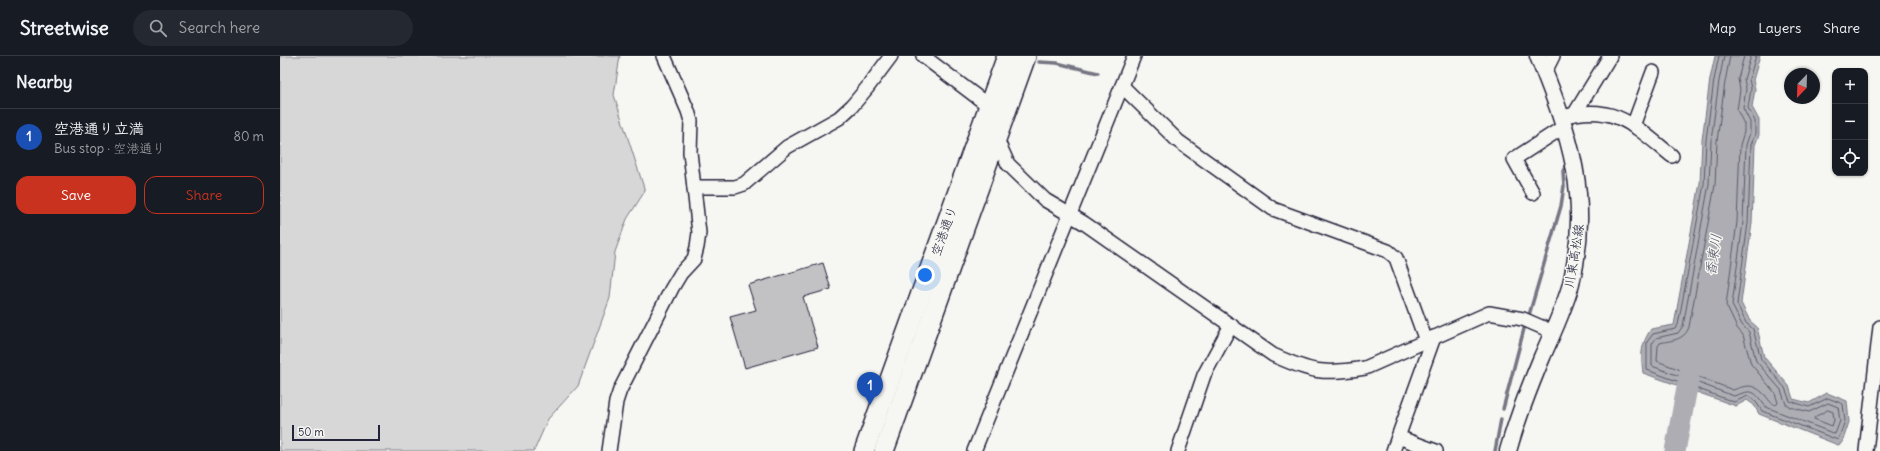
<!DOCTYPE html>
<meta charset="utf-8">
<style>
:root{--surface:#171b24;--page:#242831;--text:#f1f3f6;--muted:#9ea1a6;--line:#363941;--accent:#c8321e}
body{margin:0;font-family:Delius,"Klee One",sans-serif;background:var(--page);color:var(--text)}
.controls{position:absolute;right:12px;top:12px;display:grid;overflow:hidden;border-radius:8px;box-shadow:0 1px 3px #0004}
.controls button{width:36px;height:36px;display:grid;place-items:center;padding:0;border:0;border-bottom:1px solid var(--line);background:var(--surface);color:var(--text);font:20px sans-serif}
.compass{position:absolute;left:1504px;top:12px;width:36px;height:36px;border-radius:50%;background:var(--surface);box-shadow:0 1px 3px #0004;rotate:203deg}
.scale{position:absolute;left:12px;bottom:10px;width:88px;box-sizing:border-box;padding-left:4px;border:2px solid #22223b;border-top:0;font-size:11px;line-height:14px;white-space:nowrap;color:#22223b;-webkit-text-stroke:3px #f6f6f2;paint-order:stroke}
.you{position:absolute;left:645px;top:219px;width:14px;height:14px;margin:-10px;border:3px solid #fff;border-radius:50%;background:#1a73e8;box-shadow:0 0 0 6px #1a73e833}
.badge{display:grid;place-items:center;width:26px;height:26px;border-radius:50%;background:var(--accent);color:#fff;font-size:13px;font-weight:700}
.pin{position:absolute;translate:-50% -33px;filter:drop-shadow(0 1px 2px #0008)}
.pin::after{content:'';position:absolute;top:21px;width:14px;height:12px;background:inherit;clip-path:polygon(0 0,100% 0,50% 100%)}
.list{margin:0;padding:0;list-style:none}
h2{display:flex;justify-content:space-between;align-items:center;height:52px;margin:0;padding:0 16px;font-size:17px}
h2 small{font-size:13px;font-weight:400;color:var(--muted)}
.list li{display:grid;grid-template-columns:26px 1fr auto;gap:12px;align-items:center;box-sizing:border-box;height:56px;padding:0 16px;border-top:1px solid var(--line)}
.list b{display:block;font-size:15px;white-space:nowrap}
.list p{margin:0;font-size:13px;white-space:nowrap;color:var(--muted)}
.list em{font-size:13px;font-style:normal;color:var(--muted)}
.actions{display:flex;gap:8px;padding:12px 16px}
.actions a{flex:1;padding:9px 0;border:1px solid var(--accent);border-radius:12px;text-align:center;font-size:14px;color:var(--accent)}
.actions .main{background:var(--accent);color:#fff}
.icon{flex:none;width:22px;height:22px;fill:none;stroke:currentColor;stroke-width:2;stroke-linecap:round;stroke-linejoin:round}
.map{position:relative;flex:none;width:1600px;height:395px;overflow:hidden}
header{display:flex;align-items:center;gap:24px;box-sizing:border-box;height:56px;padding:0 20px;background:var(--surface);border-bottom:1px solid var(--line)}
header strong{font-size:19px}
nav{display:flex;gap:22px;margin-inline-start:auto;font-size:14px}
.search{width:280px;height:36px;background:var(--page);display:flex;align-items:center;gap:10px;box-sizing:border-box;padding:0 14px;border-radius:22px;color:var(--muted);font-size:15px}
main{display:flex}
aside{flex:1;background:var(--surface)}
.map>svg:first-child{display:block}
.green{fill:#d7d7d7;stroke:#7c7c89}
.water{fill:#adadb3;stroke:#757583}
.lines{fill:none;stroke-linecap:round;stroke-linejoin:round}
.shore{stroke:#5a5a6b;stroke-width:1}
.stream{stroke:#757583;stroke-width:3.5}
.river{stroke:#adadb3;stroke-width:21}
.building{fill:#c2c2c4;stroke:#22223b}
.minor-casing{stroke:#22223b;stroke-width:16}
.major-casing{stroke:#22223b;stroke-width:19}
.highway-casing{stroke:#22223b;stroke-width:22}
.minor{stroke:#f6f6f2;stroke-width:13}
.major{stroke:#f6f6f2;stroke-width:16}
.highway{stroke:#f6f6f2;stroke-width:19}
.labels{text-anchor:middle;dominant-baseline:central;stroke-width:3;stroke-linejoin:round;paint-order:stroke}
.street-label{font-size:13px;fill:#22223b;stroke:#f6f6f2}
.water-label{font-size:14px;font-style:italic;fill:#535365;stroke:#f6f6f2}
</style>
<header>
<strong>Streetwise</strong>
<div class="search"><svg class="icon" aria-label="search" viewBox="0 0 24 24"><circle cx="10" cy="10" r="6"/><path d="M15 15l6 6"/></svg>Search here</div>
<nav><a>Map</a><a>Layers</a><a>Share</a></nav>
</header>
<main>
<aside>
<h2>Nearby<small></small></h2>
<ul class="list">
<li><span class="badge" style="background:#1a4fb4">1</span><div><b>空港通り立満</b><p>Bus stop · 空港通り</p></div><em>80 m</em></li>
</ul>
<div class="actions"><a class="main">Save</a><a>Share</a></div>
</aside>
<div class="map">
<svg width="1600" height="395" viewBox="0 0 1600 395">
<rect width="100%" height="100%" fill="#f6f6f2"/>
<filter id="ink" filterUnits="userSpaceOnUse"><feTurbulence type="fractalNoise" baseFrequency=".025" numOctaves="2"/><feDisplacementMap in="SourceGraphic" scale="8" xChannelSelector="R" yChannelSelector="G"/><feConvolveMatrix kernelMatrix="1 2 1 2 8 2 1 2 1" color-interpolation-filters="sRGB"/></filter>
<g filter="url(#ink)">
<path class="green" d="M 0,0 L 340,0 L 334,39 L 365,135 L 347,163 L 335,196 L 330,242 L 298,330 L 268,363 L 254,395 L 0,395 Z"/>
<path class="water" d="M 1435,0 L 1480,0 L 1473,24 L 1475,33 L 1472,51 L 1479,64 L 1479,79 L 1475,89 L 1472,167 L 1461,247 L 1470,265 L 1477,271 L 1484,301 L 1509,330 L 1513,343 L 1529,347 L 1547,337 L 1567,345 L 1569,366 L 1562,387 L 1558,389 L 1479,358 L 1474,349 L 1467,344 L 1456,350 L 1363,317 C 1361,299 1360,290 1371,273 L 1394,269 L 1420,127 L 1422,84 L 1430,23 Z"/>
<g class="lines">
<g class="shore">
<path d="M 1439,0 L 1434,24 L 1426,84 L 1424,128 L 1398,269 L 1395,273 L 1373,278 L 1367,286 L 1367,314 L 1454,346 L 1468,340 L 1476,346 L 1482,355 L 1558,384 L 1565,365 L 1563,348 L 1548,342 L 1529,351 L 1510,345 L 1505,332 L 1481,303 L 1473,273 L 1466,267 L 1457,248 L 1468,167 L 1471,89 L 1475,78 L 1475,65 L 1468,52 L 1471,33 L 1469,23 L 1476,0"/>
<path d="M 1444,0 L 1439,25 L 1431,85 L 1429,128 L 1403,270 L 1398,277 L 1376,282 L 1372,288 L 1372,310 L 1454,340 C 1474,333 1473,334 1486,351 L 1555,378 L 1560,365 L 1558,351 L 1548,347 L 1529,356 L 1510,351 L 1506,348 L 1501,334 L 1476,305 L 1469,276 L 1462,269 L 1452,249 L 1463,166 L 1466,89 L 1470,77 L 1470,66 L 1463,52 L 1466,33 L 1464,23 L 1471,0"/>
<path d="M 1450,0 L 1445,26 L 1437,85 L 1435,129 L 1409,271 C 1404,285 1391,284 1380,287 L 1378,290 L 1377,305 L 1453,334 C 1467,329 1473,327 1485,339 C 1489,344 1490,347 1496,349 L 1498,347 L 1495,337 L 1471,308 L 1463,279 L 1457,272 L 1446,249 L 1457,166 L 1460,89 L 1464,76 L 1464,68 L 1457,54 L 1460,34 L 1458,23 L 1464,0"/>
<path d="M 1548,354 L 1553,356 L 1554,364 L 1552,370 L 1534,363 L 1535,361 Z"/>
</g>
<g class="stream">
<path d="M 759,6 L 777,7 L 818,17"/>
<path d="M 1249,259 L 1281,150 L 1284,130 L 1283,115 L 1287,107"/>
<path d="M 1223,353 L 1245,269"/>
<path d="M 1215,395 L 1221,363"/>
</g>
<path class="river" d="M 1395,395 L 1412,305"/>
</g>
<path class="building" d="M 543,207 L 551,233 L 523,241 L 538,291 L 465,312 L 450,261 L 476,254 L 468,229 Z"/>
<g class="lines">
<g class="minor-casing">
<g id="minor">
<path d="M 643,0 L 709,50 L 710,58"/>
<path d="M 1265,16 L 1273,0"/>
<path d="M 842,30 L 898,85 L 993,153 L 1108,195 L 1116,202 L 1146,285"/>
<path d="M 1295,57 L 1330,0"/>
<path d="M 1283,61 C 1333,46 1355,70 1392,100"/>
<path d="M 1353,70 L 1373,16"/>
<path d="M 715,79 L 728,108 L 765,144 L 804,167 L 993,299 C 1031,316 1043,319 1085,312 L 1209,257 L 1243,263 L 1273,276"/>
<path d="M 414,131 L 455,131 L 464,128 L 507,91 L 559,62 L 572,50 L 587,32 L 611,0"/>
<path d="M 1253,137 L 1234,103 L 1285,70"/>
<path d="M 1118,381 L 1156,395"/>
<path d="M 329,395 L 336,346 L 340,334 L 392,232 L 401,217 L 414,203 L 417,191 L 419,177 L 410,96 L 411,65 L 408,55 L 384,0"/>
<path d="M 694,395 L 854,0"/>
<path d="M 898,395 L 924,319 L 951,269"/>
<path d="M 1113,395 L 1154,281"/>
<path d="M 1586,395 L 1600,271"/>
</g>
</g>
<g class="major-casing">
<path id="major" d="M 1228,395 C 1237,363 1249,332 1262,301 C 1272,278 1284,253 1291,228 C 1312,142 1290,79 1258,0"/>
</g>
<g class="highway-casing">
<g id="highway">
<path d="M 584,395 L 727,0"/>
<path d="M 604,395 L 746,0"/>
</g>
</g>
<use href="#minor" class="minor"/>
<use href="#major" class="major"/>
<use href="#highway" class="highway"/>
</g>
</g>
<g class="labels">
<g class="street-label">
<text transform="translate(664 175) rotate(-70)">空港通り</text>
<text transform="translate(1294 200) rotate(-81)">川東高松線</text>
</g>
<g class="water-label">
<text transform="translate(1433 199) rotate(-81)">香東川</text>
</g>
</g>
</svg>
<div class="controls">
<button>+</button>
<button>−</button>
<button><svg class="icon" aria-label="locate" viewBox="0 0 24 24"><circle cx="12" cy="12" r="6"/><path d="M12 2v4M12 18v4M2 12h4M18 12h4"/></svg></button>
</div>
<svg class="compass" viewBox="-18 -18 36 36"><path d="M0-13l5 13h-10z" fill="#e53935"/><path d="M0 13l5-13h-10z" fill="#9ea1a6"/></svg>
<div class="scale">50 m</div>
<div class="you"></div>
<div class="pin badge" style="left:590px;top:349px;background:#1a4fb4">1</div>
</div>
</main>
